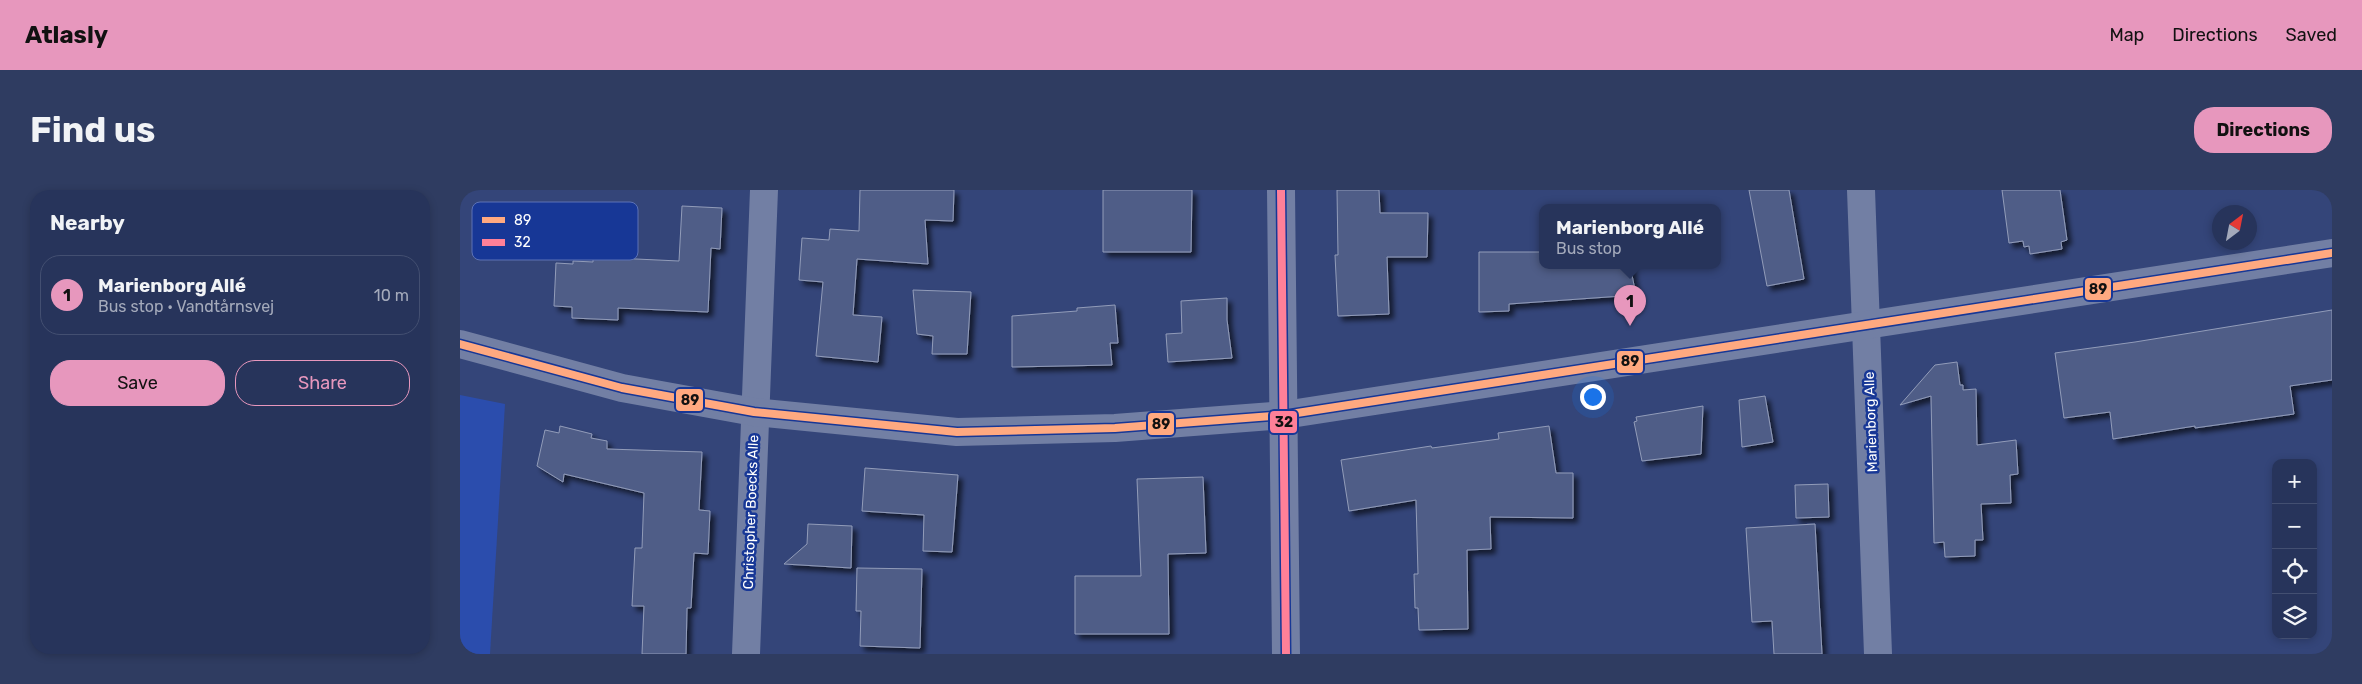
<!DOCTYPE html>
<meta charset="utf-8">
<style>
:root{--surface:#27345b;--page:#2f3c61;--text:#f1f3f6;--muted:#a4aabb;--line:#434f71;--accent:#e797bd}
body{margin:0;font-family:Rubik,sans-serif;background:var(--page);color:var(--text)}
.controls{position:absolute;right:15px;bottom:15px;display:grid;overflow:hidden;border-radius:10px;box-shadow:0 2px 8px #0003}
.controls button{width:45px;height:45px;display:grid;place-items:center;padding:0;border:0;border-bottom:1px solid var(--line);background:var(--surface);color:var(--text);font:25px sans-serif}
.compass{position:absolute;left:1752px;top:15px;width:45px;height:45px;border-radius:50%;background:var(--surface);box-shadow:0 2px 8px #0003;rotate:32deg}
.you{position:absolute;left:1132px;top:206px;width:18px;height:18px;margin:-12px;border:4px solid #fff;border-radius:50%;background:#1a73e8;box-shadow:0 0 0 8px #1a73e833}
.badge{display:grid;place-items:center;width:32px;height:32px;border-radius:50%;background:var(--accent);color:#111;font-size:16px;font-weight:700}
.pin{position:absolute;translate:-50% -41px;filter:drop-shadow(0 1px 2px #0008)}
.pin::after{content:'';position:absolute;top:26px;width:18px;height:15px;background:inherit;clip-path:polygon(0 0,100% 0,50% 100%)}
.popup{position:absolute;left:1079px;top:14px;width:182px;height:65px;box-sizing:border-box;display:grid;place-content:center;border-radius:10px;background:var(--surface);filter:drop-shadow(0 1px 4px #0005);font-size:16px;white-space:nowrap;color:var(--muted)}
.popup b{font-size:19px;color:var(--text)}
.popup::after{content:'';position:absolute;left:50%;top:100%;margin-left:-10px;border:10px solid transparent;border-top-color:var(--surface)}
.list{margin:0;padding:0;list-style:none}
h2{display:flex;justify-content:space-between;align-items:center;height:65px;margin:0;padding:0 20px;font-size:21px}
h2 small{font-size:16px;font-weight:400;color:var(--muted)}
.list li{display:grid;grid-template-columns:32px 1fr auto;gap:15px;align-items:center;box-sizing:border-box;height:80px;margin:0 10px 10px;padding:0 10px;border:1px solid var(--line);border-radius:20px}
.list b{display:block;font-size:19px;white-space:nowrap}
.list p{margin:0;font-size:16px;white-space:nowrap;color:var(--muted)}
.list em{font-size:16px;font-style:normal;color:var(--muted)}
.actions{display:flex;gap:10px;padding:15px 20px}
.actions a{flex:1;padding:11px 0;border:1px solid var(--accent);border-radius:20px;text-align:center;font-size:18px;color:var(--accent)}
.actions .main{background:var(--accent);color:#111}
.icon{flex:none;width:28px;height:28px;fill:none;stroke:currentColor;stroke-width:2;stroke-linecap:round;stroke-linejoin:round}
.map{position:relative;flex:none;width:1872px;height:464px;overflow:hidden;border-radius:20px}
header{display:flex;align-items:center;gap:30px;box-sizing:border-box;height:70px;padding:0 25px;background:var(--accent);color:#111}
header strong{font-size:24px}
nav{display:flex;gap:28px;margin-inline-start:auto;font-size:18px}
.intro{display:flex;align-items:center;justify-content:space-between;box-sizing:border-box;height:120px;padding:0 30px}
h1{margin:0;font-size:35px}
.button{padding:12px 22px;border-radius:20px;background:var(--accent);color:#111;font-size:18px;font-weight:700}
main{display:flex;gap:30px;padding:0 30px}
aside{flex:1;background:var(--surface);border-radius:20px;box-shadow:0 2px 8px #0003}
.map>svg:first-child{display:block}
.green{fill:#2b4dad}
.building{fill:#4f5d87;stroke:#929cb9;filter:url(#shadow)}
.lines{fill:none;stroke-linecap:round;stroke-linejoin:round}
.minor{stroke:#727fa4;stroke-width:28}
.tertiary{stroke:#727fa4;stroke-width:28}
.bus-1-casing{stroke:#173796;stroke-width:11}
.bus-2-casing{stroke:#173796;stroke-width:11}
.bus-1{stroke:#ffa980;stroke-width:8}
.bus-2{stroke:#ff8098;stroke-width:8}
.labels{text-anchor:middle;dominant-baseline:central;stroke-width:5;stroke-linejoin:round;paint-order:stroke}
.street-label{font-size:14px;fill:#fff;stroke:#173796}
.key{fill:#173796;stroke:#5d73b6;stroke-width:1}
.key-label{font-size:14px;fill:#fff}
.line-badge{stroke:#173796;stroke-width:2}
.pale-badge-label{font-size:14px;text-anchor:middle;font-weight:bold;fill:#111}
</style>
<header>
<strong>Atlasly</strong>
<nav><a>Map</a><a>Directions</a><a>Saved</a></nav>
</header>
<div class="intro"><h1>Find us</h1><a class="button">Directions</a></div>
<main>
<aside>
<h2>Nearby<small></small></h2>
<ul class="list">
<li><span class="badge">1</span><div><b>Marienborg Allé</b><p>Bus stop · Vandtårnsvej</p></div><em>10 m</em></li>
</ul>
<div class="actions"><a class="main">Save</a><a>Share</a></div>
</aside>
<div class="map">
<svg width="1872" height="464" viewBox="0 0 1872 464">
<defs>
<filter id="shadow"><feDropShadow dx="4.5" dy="4.5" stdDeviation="2.5" flood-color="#0009"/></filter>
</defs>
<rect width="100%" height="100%" fill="#344579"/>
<path class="green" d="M 0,205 L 45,214 L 30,464 L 0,464 Z"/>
<g class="building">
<path d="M 400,0 L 494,0 L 493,31 L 465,30 L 468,74 L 397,69 L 393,125 L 422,127 L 418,172 L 356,166 L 363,92 L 339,90 L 342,48 L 369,50 L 370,39 L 399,41 Z"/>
<path d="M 643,0 L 732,0 L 731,62 L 643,62 Z"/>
<path d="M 877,0 L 919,0 L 920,23 L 968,23 L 967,67 L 927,67 L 929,124 L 878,126 L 875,65 L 878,65 Z"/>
<path d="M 1289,0 L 1329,0 L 1344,89 L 1307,96 Z"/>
<path d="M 1542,0 L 1600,0 L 1607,50 L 1601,52 L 1602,59 L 1570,64 L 1569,56 L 1564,57 L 1563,51 L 1549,53 Z"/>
<path d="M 222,16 L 262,18 L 260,59 L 251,58 L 248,122 L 158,118 L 158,130 L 112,128 L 112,117 L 94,116 L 96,73 L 113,74 L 113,71 L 133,72 L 133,67 L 219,71 Z"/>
<path d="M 1019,62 L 1082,62 L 1082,75 L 1170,75 L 1176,105 L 1049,114 L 1049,121 L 1019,122 Z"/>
<path d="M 453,100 L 511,102 L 507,164 L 472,164 L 473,146 L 457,144 Z"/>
<path d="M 767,108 L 767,130 L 772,168 L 708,172 L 706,144 L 722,143 L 721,111 Z"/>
<path d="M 655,115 L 658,153 L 650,153 L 652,175 L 552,177 L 552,126 L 617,121 L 617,118 Z"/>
<path d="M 1872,120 L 1872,190 L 1830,196 L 1834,224 L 1735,238 L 1735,236 L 1653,249 L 1650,222 L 1604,228 L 1595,163 L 1675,152 Z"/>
<path d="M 1497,172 L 1500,195 L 1503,195 L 1503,200 L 1516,199 L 1517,255 L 1556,250 L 1558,284 L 1550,285 L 1551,313 L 1521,314 L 1523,350 L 1515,350 L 1515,366 L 1485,367 L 1484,352 L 1474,353 L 1471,206 L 1440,215 L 1475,175 Z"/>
<path d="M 1305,206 L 1313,252 L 1282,257 L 1279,210 Z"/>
<path d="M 1243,216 L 1241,264 L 1182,271 L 1174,232 L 1177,231 L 1176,227 Z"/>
<path d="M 100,236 L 132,244 L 131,248 L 147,251 L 147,259 L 242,262 L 239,320 L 250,321 L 248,364 L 234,363 L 231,418 L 227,418 L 226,464 L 182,464 L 184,416 L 172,416 L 175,358 L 182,358 L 184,303 L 104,284 L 103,292 L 77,276 L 85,240 L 99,243 Z"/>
<path d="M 1089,236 L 1096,283 L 1113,283 L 1113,328 L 1030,327 L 1031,359 L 1007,360 L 1008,439 L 959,440 L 958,418 L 955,418 L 954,384 L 958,384 L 956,310 L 889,321 L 881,270 L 971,256 L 972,258 L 1039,249 L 1038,243 Z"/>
<path d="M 405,278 L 498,285 L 492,362 L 463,361 L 464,325 L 402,321 Z"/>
<path d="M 743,287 L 746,363 L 708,364 L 709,444 L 615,444 L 615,386 L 681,386 L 677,289 Z"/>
<path d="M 1368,294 L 1369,327 L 1336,328 L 1335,295 Z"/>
<path d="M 348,334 L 392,336 L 391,378 L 324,374 L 347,354 Z"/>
<path d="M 1355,334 L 1362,464 L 1314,464 L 1312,431 L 1292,432 L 1286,338 Z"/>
<path d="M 397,378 L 462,379 L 460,458 L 400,456 L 401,421 L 396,421 Z"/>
</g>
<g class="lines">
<g class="minor">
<path d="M 821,0 L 826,464"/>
<path d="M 1401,0 L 1418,464"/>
<path d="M 286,464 L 304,0"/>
</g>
<path class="tertiary" d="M 0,154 L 162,198 L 294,222 L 497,242 L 655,238 L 824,225 L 1872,63"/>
<g class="bus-1-casing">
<path id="bus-1" d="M 0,154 L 162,198 L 294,222 L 497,242 L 655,238 L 824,225 L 1872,63"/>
</g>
<g class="bus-2-casing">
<path id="bus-2" d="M 821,0 L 826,464"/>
</g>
<use href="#bus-1" class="bus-1"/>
<use href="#bus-2" class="bus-2"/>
</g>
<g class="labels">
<g class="street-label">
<text transform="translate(1411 232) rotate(-92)">Marienborg Alle</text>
<text transform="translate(291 322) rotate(-88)">Christopher Boecks Alle</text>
</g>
</g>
<rect x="12" y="12" width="166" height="58" rx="8" class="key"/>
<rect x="22" y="27" width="23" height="6" fill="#ffa980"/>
<rect x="22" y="49" width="23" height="7" fill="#ff8098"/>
<g class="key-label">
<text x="54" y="35">89</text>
<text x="54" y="57">32</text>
</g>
<g class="line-badge">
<rect x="1624" y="87" width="28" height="24" rx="5" fill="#ffa980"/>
<rect x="1156" y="160" width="28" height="24" rx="5" fill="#ffa980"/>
<rect x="215" y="198" width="29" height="24" rx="5" fill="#ffa980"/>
<rect x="809" y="220" width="29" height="24" rx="5" fill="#ff8098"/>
<rect x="687" y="222" width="28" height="24" rx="5" fill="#ffa980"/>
</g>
<g class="pale-badge-label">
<text x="1638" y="104">89</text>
<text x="1170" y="176">89</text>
<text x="230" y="215">89</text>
<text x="824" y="237">32</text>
<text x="701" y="239">89</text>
</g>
</svg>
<div class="controls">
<button>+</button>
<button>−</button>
<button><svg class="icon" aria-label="locate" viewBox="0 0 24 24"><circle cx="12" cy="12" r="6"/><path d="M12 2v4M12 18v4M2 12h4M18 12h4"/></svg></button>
<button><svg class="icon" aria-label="layers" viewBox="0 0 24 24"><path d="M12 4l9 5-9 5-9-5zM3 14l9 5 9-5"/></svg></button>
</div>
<svg class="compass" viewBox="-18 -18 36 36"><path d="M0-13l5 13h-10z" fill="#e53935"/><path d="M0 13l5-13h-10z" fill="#a4aabb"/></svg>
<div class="you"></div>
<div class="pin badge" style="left:1170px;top:136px">1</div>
<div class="popup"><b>Marienborg Allé</b>Bus stop</div>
</div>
</main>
